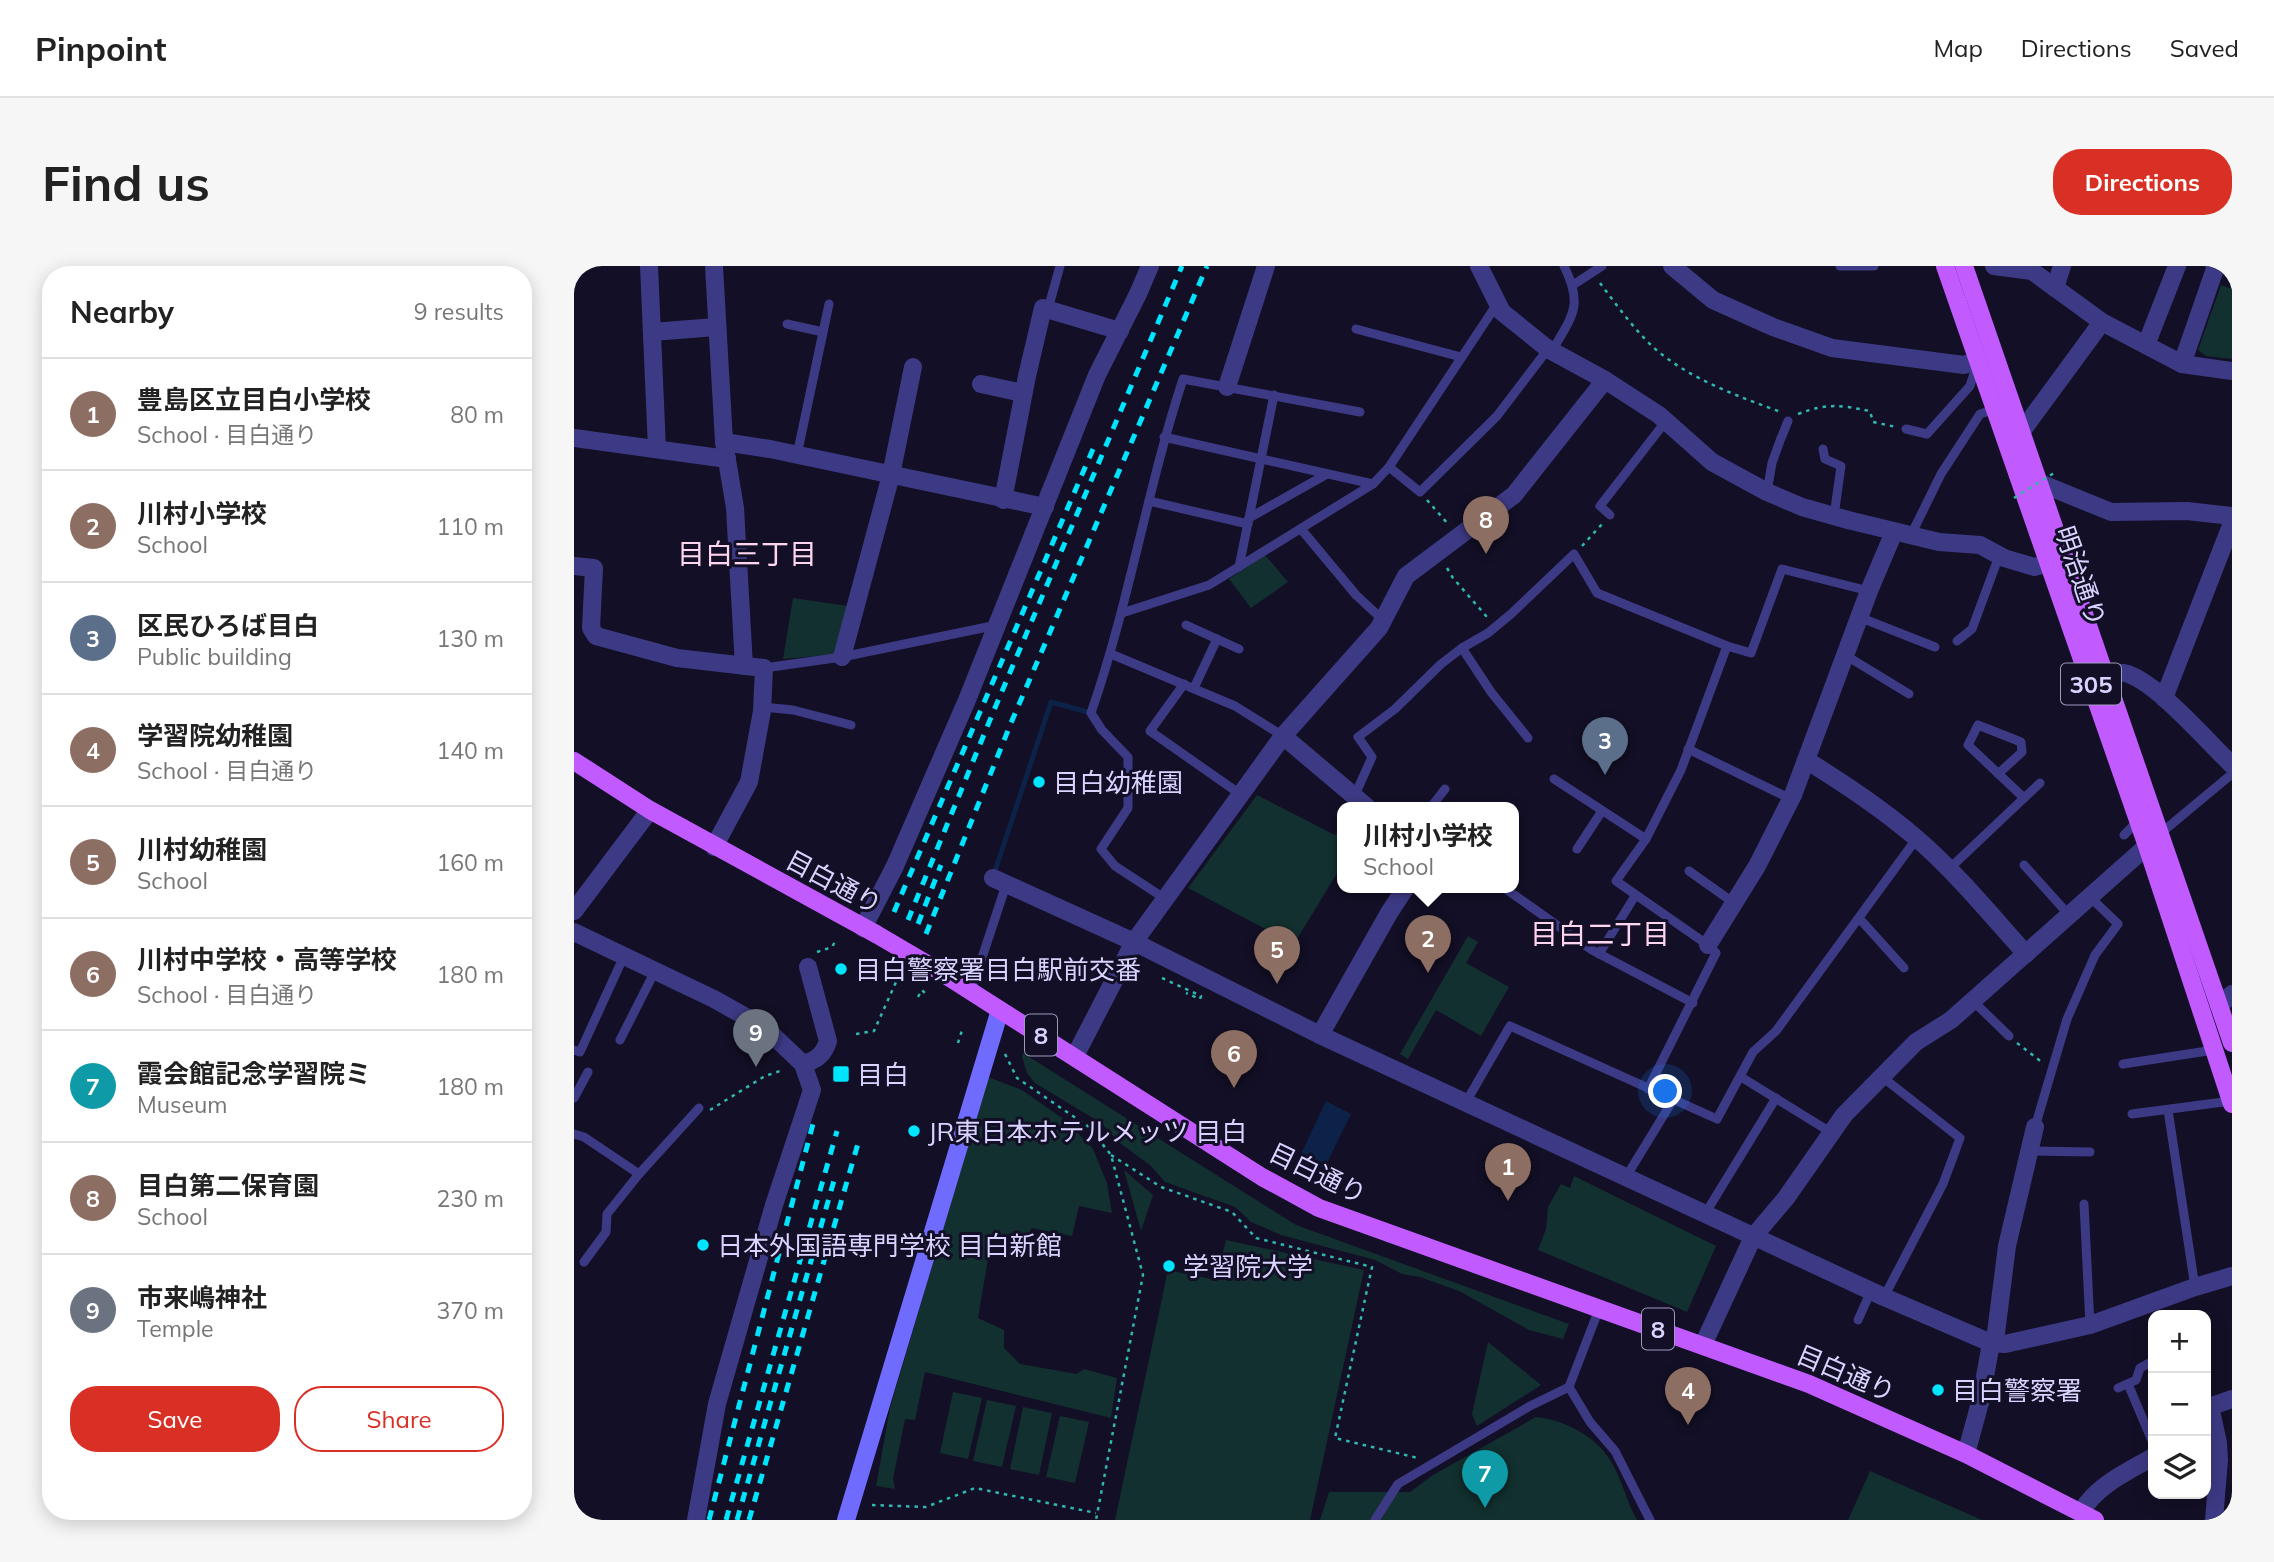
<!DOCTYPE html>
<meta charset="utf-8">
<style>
:root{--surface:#fff;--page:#f6f6f6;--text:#222;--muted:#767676;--line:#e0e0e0;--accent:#d93025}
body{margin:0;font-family:Mulish,"Noto Sans JP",sans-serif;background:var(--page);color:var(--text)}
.controls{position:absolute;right:21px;bottom:21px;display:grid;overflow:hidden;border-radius:14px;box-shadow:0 4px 18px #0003}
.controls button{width:63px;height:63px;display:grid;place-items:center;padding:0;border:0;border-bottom:2px solid var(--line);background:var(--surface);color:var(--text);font:35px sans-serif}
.you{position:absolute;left:1092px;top:826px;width:24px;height:24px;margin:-18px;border:5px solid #fff;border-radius:50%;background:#1a73e8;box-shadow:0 0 0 10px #1a73e833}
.badge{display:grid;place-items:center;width:46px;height:46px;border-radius:50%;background:var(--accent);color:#fff;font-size:23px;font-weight:700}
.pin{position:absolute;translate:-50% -58px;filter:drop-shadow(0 2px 4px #0008)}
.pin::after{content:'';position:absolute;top:37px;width:24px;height:21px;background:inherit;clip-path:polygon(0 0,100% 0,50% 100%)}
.popup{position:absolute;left:763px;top:536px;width:182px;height:91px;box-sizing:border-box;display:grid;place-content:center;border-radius:14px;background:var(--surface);filter:drop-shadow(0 2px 5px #0005);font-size:23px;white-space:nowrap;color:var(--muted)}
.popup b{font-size:26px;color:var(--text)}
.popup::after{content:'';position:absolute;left:50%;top:100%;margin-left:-14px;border:14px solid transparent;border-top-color:var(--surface)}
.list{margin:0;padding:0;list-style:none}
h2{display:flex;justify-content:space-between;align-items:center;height:91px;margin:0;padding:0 28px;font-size:30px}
h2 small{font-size:23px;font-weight:400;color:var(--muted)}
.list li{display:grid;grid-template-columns:46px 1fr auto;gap:21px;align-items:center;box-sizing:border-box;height:112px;padding:0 28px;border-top:2px solid var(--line)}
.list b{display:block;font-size:26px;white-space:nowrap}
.list p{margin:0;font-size:23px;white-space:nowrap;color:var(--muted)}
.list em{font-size:23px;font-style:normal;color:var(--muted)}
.actions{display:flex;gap:14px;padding:21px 28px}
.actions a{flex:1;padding:16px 0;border:2px solid var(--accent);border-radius:28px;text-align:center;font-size:24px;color:var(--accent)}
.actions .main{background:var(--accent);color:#fff}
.icon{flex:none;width:38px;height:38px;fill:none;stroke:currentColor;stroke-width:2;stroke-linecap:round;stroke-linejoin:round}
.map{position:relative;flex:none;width:1658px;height:1254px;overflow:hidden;border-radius:28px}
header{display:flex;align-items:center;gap:42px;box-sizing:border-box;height:98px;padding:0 35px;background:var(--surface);border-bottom:2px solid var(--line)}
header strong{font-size:33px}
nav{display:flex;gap:38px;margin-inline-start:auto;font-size:24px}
.intro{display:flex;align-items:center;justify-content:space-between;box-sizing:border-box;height:168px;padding:0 42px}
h1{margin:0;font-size:49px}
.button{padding:18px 32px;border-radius:28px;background:var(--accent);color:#fff;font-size:24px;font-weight:700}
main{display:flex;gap:42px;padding:0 42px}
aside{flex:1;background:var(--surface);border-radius:28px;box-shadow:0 4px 18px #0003}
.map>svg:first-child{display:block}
.green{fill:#12302f}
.water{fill:#0c2248}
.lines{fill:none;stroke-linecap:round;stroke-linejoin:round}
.stream{stroke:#0c2248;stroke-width:5}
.path{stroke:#2fb8b0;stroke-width:2.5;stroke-dasharray:3.5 5;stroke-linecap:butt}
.lane{stroke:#3d3a85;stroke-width:9}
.street{stroke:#3d3a85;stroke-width:18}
.secondary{stroke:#6f6bff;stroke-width:18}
.primary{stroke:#c25bff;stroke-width:18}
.rail{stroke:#00e5ff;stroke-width:5;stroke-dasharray:10 9;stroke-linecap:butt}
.path-bridge{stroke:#2fb8b0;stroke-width:2.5;stroke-dasharray:3.5 5;stroke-linecap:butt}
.primary-bridge{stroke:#c25bff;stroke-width:18}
.poi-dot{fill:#00e5ff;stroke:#130f26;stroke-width:2.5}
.labels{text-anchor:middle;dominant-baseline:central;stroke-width:6;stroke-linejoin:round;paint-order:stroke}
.shield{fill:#130f26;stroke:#9e99be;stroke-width:2}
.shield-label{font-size:24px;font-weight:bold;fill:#d9d4ff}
.street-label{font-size:26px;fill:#d9d4ff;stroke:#130f26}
.poi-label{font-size:26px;fill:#d9d4ff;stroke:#130f26;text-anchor:start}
.neighbourhood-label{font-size:28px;fill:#ffd6f0;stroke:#130f26}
</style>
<header>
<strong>Pinpoint</strong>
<nav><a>Map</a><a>Directions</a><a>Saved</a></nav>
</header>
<div class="intro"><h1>Find us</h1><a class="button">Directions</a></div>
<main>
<aside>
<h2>Nearby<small>9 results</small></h2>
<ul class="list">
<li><span class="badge" style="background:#8d6e63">1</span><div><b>豊島区立目白小学校</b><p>School · 目白通り</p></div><em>80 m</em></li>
<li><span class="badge" style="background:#8d6e63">2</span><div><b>川村小学校</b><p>School</p></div><em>110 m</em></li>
<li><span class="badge" style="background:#5c6f8a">3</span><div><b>区民ひろば目白</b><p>Public building</p></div><em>130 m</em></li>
<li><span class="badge" style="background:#8d6e63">4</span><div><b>学習院幼稚園</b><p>School · 目白通り</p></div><em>140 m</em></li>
<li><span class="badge" style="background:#8d6e63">5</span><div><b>川村幼稚園</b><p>School</p></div><em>160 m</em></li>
<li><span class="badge" style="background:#8d6e63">6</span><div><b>川村中学校・高等学校</b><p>School · 目白通り</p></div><em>180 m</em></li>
<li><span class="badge" style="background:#0f9aa8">7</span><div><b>霞会館記念学習院ミ</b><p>Museum</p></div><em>180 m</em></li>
<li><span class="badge" style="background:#8d6e63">8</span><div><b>目白第二保育園</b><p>School</p></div><em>230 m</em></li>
<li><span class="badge" style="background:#6b7280">9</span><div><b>市来嶋神社</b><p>Temple</p></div><em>370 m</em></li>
</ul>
<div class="actions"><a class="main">Save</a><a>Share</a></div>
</aside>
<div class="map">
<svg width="1658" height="1254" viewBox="0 0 1658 1254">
<rect width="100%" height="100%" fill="#130f26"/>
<g class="green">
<path d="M 1647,19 L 1658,23 L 1658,93 L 1632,90 L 1624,84 Z"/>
<path d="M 691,289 L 714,316 L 677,342 L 655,313 Z"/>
<path d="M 219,332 L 274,340 L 264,388 L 209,393 Z"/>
<path d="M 683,529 L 761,569 L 768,563 L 768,599 L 720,678 L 614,622 Z"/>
<path d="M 894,670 L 904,676 L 892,697 L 935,721 L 907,770 L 862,744 L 834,793 L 826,788 Z"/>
<path d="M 449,787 L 722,959 L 995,1058 L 989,1073 L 955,1064 L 885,1025 L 846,1011 L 828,1008 L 801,994 L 707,969 L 677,956 L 661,941 L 591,916 L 577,900 L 546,877 L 527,857 L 461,817 L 453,807 L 448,791 Z"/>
<path d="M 414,811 L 448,824 L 491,854 L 519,883 L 533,917 L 538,947 L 505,940 L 498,970 L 458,962 L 450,974 L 418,969 L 404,1052 L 430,1064 L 430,1082 L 446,1098 L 503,1108 L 510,1103 L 543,1112 L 537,1152 L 351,1106 L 341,1154 L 331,1153 L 319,1213 L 321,1223 L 302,1220 L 316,1142 Z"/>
<path d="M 550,904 L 579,929 L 567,965 Z"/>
<path d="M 1000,910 L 1142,980 L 1113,1046 L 964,984 L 972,963 L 974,941 L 987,918 L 996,922 Z"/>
<path d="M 652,974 L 790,1004 L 736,1254 L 541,1254 L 594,1004 L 642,1014 Z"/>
<path d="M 914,1076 L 967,1119 L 903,1160 L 898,1148 Z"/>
<path d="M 379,1126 L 408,1132 L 394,1193 L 366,1187 Z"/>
<path d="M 413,1134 L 442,1140 L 428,1201 L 399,1195 Z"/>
<path d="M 449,1141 L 478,1147 L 465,1209 L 436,1203 Z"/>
<path d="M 486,1150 L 515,1156 L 501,1217 L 472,1211 Z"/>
<path d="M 962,1151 C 988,1153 1022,1170 1036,1194 C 1048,1212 1052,1235 1063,1254 L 746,1254 L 755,1226 L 836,1226 L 859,1209 Z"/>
<path d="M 1296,1205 L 1408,1254 L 1274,1254 Z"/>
</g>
<path class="water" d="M 752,835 L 777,848 L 750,903 L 726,890 Z"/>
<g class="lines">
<path class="stream" d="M 420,608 L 477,436 L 517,447"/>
<g class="path">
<path d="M 1026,17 C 1042,38 1058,61 1078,80 C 1111,111 1165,131 1207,146"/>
<path d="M 1224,148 C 1254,137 1265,139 1296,145 L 1299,156 L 1322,161"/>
<path d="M 853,234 L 874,258"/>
<path d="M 1008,280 L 1029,257"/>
<path d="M 873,302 L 879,312 L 913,351"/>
<path d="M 243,686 L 258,681 L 261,676"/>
<path d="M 588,712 L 627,730 L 626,733 L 612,727"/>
<path d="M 344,731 L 348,724 L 351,727"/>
<path d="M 282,768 L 300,765 L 322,716"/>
<path d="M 384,777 L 389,761"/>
<path d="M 1443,777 L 1469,797"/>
<path d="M 431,788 L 443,812 L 515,861 L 537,889 L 569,1009 L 522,1254"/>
<path d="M 136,844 L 191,810 L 209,804"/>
<path d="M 537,889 L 587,921 L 658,946 L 682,972 L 798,1001 L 761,1172 L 844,1192"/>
<path d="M 298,1239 L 352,1241 L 401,1222 L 522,1247"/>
</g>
<g class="lane">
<path d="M 1266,0 L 1300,0"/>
<path d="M 999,19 L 1028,0"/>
<path d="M 474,43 L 486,0"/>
<path d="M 213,58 L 249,66"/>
<path d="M 782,63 L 887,91"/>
<path d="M 978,85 C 998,50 1010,40 990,0"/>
<path d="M 1332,163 L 1353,168 L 1396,120 L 1403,98"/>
<path d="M 1208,170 L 1214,155"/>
<path d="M 590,171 L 799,218"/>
<path d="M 1249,183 L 1251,193 L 1267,200 L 1260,250"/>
<path d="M 223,189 L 255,38"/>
<path d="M 815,201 L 846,226 L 923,150 L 974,83"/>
<path d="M 1193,226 L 1198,197 L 1207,172"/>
<path d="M 575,235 L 674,258"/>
<path d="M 1036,249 L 1026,240 L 1092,155"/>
<path d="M 675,252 L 753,208"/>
<path d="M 727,263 L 782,329 L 809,354"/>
<path d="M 1337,269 L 1367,208 L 1406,148 L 1421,143"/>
<path d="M 665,301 L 700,129"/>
<path d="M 548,347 L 635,319 L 799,218 L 815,201 L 923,38"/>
<path d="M 1285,351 L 1361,381"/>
<path d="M 612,359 L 665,383"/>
<path d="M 1383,375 L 1398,363 L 1425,290"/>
<path d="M 888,382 L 917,426 L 954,472"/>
<path d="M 537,388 L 661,440 L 709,470"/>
<path d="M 1271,389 L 1335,428"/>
<path d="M 190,402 L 268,391 L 423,359"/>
<path d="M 610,418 L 576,465 L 666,528"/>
<path d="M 620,422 L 643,373"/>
<path d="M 189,441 L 219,444 L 277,459"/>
<path d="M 1114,483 L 1217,533"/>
<path d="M 1424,508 L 1448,486 L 1447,476 L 1404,459 L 1394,479 L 1450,532"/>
<path d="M 980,513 L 1072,573"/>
<path d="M 781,529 L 798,491 L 784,471 L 821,443 L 867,398 L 888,382 L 914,367 L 937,348 L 1000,288 L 1023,327 L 1153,380 L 1177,387 L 1208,303 L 1295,325"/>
<path d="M 857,541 L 871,523"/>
<path d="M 1587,567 L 1658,508"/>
<path d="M 1550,569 L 1564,555"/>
<path d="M 1003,583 L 1028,545"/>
<path d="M 1450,599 L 1495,649"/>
<path d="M 1375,603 L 1466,517"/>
<path d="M 1115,605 L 1160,637"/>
<path d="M 929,621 L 1018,684 L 1119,737"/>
<path d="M 590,632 L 541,600 L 527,583 L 554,542 L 554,491 L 528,464 L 517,447 C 555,338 573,223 609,113 L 786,146"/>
<path d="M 1285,652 L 1330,702"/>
<path d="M 1025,688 L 1061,630"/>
<path d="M 397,725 L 432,619"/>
<path d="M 1399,735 L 1435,770"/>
<path d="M 46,774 L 81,705"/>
<path d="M 0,784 L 6,786 L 50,690"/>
<path d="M 1549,798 L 1640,784"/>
<path d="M 1307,810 L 1386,872 L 1369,918 L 1310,1031"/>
<path d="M 1167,811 L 1258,867"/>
<path d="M 1074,823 L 1142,687 L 1134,679 L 1042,615 L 1072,573 L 1107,504 L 1153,380"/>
<path d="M 0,832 L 14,806"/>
<path d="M 892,836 L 936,760 L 1143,853 L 1179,786 L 1202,765 L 1343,572"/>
<path d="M 1594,844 L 1621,1021"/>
<path d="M 1558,848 L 1657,835"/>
<path d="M 1461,861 L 1493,753 L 1521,689 L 1544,658 L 1516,631"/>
<path d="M 0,868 L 10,871 L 65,908"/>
<path d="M 1456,885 L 1516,886"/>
<path d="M 1052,911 L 1099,834"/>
<path d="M 1510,938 L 1516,1059"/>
<path d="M 1131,948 L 1202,832"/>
<path d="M 10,996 L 32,966 L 33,948 L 65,908 L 125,842"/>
<path d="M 1284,1054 L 1297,1025"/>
<path d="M 1554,1118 L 1579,1177"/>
<path d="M 995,1121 L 1025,1043"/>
<path d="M 1544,1122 L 1562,1114 L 1566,1102 L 1579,1095"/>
<path d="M 801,1254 L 824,1218 L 956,1140 L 995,1121 L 1016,1156 L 1041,1185 L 1076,1254"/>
</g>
<g class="street">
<path d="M 75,0 L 83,183"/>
<path d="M 140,0 L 150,176 L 161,242 L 170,400"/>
<path d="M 905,0 L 928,46 L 974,83 L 1031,114 L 1085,149 L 1138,196 L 1193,226 L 1228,241 L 1274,254 L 1365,276 L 1406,279 L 1430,292 L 1460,301 L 1475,297"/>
<path d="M 1098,0 L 1139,34 L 1199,61 L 1258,82 L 1390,99 L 1416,90"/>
<path d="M 1420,0 L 1458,5 L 1528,56 L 1608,98 L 1658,105"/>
<path d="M 1481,22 L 1488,0"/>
<path d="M 78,66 L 142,61"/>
<path d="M 1572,79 L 1603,0"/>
<path d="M 1608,98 L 1642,0"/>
<path d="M 407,118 L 449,127"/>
<path d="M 653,121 L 692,0"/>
<path d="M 1448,165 L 1528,56"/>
<path d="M 0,172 L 153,193"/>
<path d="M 150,176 L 196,183 L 471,241"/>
<path d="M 1466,217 L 1537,246 L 1613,245 L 1658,250"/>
<path d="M 429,234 L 453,110 L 469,42 L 546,65"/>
<path d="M 0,300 L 20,302 L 17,362 L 22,370 L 103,392 L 190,402 L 188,445 L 175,516 L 140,581"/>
<path d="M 268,391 L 317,209 L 339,101"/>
<path d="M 1517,410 C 1528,410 1540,406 1550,407 C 1579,412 1635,477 1658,499"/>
<path d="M 1590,432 L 1658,257"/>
<path d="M 709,470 L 793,541"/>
<path d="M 1232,494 C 1271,518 1307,542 1341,571 C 1382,606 1416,648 1452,688"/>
<path d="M 419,612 L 560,676 L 746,769 L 1310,1031 L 1417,1077 L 1431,1078 L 1516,1059 L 1621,1021 L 1658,1010"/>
<path d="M 0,645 L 76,544"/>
<path d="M 289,662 L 321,600 L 393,434 L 523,109 L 564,28 L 576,0"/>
<path d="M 0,666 L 140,733 L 190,761 L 229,798 L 238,824 L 200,939 L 143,1138 L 122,1254"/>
<path d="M 1134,679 L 1183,600 L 1219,529 L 1295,325 L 1320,266"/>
<path d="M 1645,740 L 1658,728"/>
<path d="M 746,769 L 815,647 L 832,621"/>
<path d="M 501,790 L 560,676 L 709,470 L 805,362 L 832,310 L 940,229 L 1031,114"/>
<path d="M 229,798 C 243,794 250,788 254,775 L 234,701"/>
<path d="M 1129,1079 L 1179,971 L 1212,932 L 1270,849 L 1342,776 L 1377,754 L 1573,580"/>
<path d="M 1636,1140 L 1644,1177 L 1645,1194 L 1640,1254"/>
<path d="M 1632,1142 L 1658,1133"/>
<path d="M 1392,1188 L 1407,1133 L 1417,1077 L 1422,1067 L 1433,980 L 1461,861"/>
<path d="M 1507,1246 C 1523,1219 1553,1206 1579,1191"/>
</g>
<path class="secondary" d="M 272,1254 L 426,744"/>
<g class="primary">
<path d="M 1371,0 L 1573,580 L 1658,838"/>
<path d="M 1390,0 L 1658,777"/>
<path d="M 0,495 L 76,544 L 302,668"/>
<path d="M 365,705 L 688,911 L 745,942 L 1235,1118 L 1392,1188 L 1521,1254"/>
</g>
<g class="rail">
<path d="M 320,646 L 522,176"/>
<path d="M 334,654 L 418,449 L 608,0"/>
<path d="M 344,658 L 367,599"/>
<path d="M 352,668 L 437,457 L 633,0"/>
<path d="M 135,1254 L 240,854"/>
<path d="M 152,1254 L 263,865"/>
<path d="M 163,1254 L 261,911"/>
<path d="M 175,1254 L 285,874"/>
</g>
<path class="path-bridge" d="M 1440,232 L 1480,207"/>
<path class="primary-bridge" d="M 302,668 L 365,705"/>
</g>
<g class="poi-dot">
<circle cx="465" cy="516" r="7"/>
<circle cx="267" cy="703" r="7"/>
<rect x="258" y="799" width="18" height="18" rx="3.5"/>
<circle cx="340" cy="865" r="7"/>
<circle cx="129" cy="979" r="7"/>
<circle cx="595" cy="1000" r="7"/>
<circle cx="1364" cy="1124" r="7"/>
</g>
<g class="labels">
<g class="shield">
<rect x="1487" y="397.5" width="60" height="41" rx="5"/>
<rect x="451" y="748.5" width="32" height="41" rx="5"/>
<rect x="1068" y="1042.5" width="32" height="41" rx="5"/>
</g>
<g class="shield-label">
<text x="1517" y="418">305</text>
<text x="467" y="769">8</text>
<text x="1084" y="1063">8</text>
</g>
<g class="street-label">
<text transform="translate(1507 310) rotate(71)">明治通り</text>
<text transform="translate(260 616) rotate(28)">目白通り</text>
<text transform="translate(744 907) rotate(26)">目白通り</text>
<text transform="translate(1272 1107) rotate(23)">目白通り</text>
</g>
<g class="poi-label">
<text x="479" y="516">目白幼稚園</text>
<text x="281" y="703">目白警察署目白駅前交番</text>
<text x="283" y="808">目白</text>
<text x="354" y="865">JR東日本ホテルメッツ 目白</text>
<text x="143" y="979">日本外国語専門学校 目白新館</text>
<text x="609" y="1000">学習院大学</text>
<text x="1378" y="1124">目白警察署</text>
</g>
<g class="neighbourhood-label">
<text x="173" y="287">目白三丁目</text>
<text x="1026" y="667">目白二丁目</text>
</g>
</g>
</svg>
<div class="controls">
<button>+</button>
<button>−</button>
<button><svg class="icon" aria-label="layers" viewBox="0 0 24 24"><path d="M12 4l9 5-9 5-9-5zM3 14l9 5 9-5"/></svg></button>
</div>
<div class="you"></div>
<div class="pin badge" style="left:934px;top:935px;background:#8d6e63">1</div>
<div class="pin badge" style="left:854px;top:707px;background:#8d6e63">2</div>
<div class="popup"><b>川村小学校</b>School</div>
<div class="pin badge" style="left:1031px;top:509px;background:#5c6f8a">3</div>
<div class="pin badge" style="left:1114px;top:1159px;background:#8d6e63">4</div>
<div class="pin badge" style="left:703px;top:718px;background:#8d6e63">5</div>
<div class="pin badge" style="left:660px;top:822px;background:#8d6e63">6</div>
<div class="pin badge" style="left:911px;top:1242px;background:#0f9aa8">7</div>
<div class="pin badge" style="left:912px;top:288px;background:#8d6e63">8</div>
<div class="pin badge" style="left:182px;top:801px;background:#6b7280">9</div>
</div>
</main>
